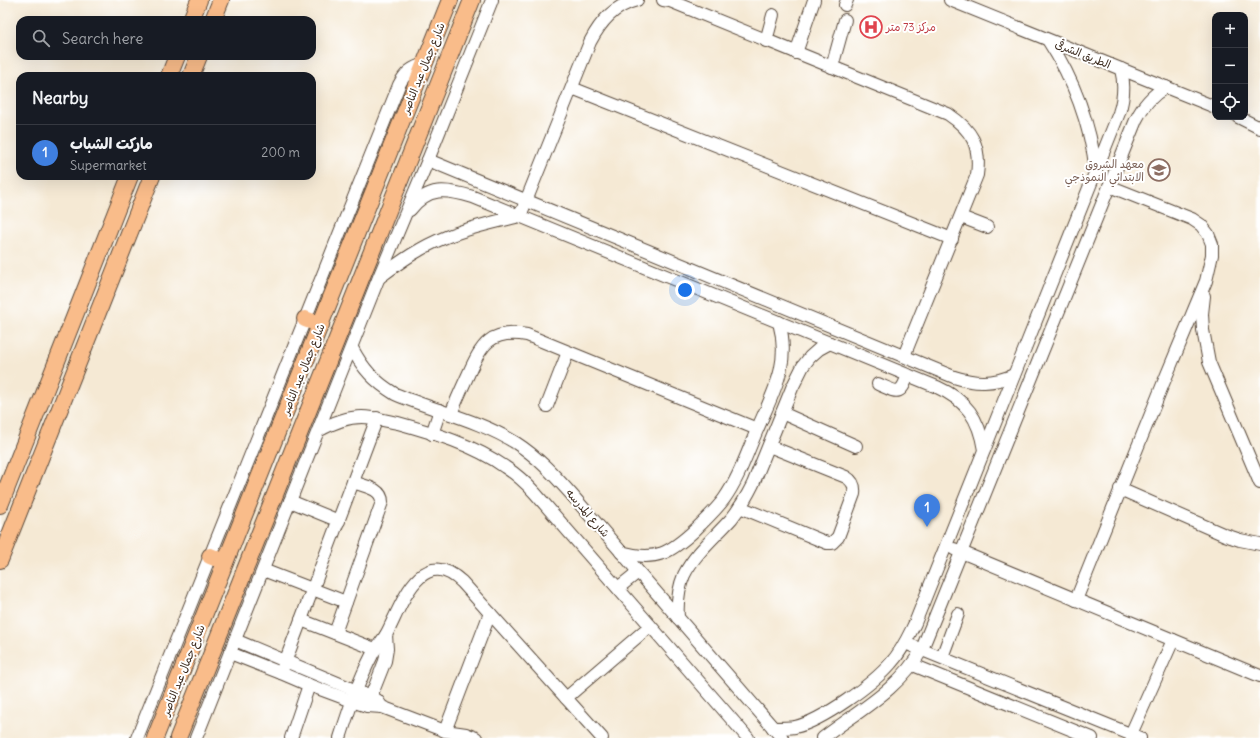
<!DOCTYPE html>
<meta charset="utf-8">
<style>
:root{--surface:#171b24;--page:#20242c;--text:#f1f3f6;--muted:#9ea1a6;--line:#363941;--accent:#7c3aed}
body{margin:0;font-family:Delius,"Playpen Sans Arabic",sans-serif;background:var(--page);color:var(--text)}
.controls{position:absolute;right:12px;top:12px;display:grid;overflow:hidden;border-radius:8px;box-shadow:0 4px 16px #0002}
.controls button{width:36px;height:36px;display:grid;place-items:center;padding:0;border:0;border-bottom:1px solid var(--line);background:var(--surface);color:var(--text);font:20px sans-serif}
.you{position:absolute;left:685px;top:290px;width:14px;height:14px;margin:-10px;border:3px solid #fff;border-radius:50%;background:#1a73e8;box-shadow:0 0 0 6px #1a73e833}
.badge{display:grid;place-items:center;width:26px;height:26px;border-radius:50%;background:var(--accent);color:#fff;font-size:13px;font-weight:700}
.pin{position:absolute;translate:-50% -33px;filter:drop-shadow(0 1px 2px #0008)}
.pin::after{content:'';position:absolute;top:21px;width:14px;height:12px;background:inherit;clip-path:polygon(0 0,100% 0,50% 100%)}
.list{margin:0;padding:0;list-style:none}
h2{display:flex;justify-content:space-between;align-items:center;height:52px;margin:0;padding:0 16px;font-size:17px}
h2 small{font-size:13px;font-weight:400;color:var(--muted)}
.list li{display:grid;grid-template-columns:26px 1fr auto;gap:12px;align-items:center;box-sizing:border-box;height:56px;padding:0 16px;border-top:1px solid var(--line)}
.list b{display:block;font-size:15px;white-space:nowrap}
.list p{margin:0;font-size:13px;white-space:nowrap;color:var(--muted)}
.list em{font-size:13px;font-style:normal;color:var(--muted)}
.icon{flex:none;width:22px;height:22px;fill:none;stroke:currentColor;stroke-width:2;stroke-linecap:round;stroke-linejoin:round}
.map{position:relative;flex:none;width:1260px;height:738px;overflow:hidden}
.search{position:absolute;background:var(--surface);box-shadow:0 4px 16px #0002;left:16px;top:16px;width:300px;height:44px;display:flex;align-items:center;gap:10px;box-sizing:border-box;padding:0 14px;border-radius:12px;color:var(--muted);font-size:15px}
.panel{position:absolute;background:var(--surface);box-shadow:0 4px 16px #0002;left:16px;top:72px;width:300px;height:108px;border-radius:12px}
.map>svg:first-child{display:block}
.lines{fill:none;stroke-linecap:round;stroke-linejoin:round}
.minor-casing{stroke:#574739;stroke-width:14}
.major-casing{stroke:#574739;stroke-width:18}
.minor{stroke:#fff;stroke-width:12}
.major{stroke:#f9bc8a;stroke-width:16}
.labels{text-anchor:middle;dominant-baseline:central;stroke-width:4;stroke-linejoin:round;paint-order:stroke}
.health-label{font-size:11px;fill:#be3a42;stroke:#fff;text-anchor:start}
.street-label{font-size:11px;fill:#3b2a1e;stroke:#fff}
.education-label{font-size:11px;fill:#785e54;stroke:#fff;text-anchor:end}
</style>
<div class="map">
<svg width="1260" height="738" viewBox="0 0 1260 738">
<rect width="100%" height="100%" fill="#fff"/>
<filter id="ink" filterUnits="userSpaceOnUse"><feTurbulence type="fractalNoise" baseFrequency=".025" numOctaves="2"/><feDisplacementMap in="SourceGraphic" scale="8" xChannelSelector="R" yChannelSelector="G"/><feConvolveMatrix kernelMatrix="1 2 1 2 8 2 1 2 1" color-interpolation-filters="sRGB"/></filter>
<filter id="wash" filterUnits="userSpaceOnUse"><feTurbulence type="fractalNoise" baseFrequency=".012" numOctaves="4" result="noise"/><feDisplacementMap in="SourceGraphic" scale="16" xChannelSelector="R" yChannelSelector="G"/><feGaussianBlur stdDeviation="0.9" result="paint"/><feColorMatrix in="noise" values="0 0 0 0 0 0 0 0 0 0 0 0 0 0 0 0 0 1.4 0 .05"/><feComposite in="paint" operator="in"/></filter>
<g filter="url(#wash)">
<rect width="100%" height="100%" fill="#f5e9d4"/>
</g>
<g filter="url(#ink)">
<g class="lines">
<g class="minor-casing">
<g id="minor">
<path d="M 663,0 L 670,1 L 948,114 C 972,130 981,146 977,175 L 904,356"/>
<path d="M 950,0 L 1215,107"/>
<path d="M 845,5 L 847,0"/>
<path d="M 1048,40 C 1074,80 1090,123 1096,171"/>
<path d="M 766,41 L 773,15"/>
<path d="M 796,53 L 814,0"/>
<path d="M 832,67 L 845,20"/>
<path d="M 572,88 L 952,239"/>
<path d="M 1238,117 L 1260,128"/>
<path d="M 428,160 L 954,377 C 976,384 993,384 1014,375"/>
<path d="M 410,210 C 428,186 446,189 473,197 L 937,387 C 966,400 979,418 984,450"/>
<path d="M 961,217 L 987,227"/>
<path d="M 380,277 C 401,261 421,247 446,237 C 470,227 495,222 520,216 L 590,42 C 601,21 614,6 637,0"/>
<path d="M 1204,296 L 1202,314 L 1203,330 L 1209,362 L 1260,483"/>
<path d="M 352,348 C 363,369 374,381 395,394 C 435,411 479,420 516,443 C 538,457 555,476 572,495 L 782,738"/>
<path d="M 878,384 C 897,392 900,397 908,375"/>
<path d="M 547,406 L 568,352"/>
<path d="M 782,413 L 856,446"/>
<path d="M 451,414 C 456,401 462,388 468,375 C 482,344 490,329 527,335 L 757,429"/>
<path d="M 318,431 C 332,423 346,417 362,417 C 374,417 386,421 398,423 C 434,433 474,445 505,467 C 516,474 526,483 535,493 L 748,738"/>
<path d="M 432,434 L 440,410"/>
<path d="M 1120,489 L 1225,535 L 1240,540 L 1260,544"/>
<path d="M 290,501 L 339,521"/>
<path d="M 740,507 L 827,543 L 832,543 L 838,537 L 854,494 C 855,486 853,481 846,477 L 769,446"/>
<path d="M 954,549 L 1260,676"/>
<path d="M 621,552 C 656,562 670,553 695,530 C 705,520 716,510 724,499 C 739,478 747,453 757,430 C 773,392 791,365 779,322"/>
<path d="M 263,570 L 346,602"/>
<path d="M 618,588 L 638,572"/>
<path d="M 1076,600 L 1163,384 L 1206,281 L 1212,255 L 1212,244 L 1208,234 L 1201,225 L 1192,219 L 1109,186"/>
<path d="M 678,618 C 677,603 678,589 684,575 C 695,553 716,536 732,518 C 740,508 747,496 753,484 L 792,388 L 803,366 L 810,357 L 819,349 L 830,343"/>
<path d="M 301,620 L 375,649"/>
<path d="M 335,633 L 382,502 C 382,488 364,486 353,482"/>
<path d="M 235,640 L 371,697 L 377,700 L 382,707"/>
<path d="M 905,643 L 1140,738"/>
<path d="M 230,653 L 281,673 L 309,685 L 352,701 L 367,706 L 382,707 L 445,731 L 466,734 L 476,738"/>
<path d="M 942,657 L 958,614"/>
<path d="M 913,665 L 1092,738"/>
<path d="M 281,673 L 377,418"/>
<path d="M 566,698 L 650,626"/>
<path d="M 368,704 L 385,661 L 387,649 L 386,635"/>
<path d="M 773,728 C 781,728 788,728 795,727 C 822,721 873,684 891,663 C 902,651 908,637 915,623 L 1119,113 C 1124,98 1125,85 1121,69"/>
<path d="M 445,731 L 490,613"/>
<path d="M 1131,734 L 1173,640"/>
<path d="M 137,738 L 399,85 C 405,73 412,67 425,64"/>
<path d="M 196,738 L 379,277 L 428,160 L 492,0"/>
<path d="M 291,738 L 309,685"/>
<path d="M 340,738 C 349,710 358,682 372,655 C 376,647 383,641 387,633 C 402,604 421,544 462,582 L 602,738"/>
<path d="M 823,738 C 858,711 900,689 922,649 L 1136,120 C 1143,105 1152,95 1166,87"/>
</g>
</g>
<g class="major-casing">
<g id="major">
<path d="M 191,20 L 199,0"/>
<path d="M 213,20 L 221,0"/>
<path d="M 169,76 L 177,56"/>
<path d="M 191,76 L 199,56"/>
<path d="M 305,319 L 321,325"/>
<path d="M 0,505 L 130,176"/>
<path d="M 210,556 L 225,562"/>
<path d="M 0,560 L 152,176"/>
<path d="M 155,738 L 450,0"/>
<path d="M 178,738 L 472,0"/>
</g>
</g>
<use href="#minor" class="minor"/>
<use href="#major" class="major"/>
</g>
</g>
<defs>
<g id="hospital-ring" transform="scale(1.15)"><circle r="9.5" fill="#fff" stroke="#e0444e" stroke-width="1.5"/><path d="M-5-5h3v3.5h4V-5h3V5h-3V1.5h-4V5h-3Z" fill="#e0444e"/></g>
<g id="school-ring" transform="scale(1.15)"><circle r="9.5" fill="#fff" stroke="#8d6e63" stroke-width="1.5"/><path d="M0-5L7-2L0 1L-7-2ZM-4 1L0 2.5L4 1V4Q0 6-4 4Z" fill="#8d6e63"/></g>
</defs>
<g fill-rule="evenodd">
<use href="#hospital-ring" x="871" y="27"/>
<use href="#school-ring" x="1159" y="170"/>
</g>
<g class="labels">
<g class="health-label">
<text x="886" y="27">مركز 73 متر</text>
</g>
<g class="street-label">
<text transform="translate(1083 54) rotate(22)">الطريق الشرقى</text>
<text transform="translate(423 68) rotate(-68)">شارع جمال عبد الناصر</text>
<text transform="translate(303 369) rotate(-68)">شارع جمال عبد الناصر</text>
<text transform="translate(588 513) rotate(49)">شارع المدرسه</text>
<text transform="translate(183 670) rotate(-68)">شارع جمال عبد الناصر</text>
</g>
<g class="education-label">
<text x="1144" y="164">معهد الشروق<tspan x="1144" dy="13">الابتدائي النموذجي</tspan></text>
</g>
</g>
</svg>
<div class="controls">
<button>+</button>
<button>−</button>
<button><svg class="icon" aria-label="locate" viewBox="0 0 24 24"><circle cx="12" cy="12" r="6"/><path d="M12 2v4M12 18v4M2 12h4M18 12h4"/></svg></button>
</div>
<div class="you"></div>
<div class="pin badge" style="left:927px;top:527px;background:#3f7fe0">1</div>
<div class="search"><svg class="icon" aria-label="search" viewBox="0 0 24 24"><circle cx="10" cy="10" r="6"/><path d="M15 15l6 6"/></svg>Search here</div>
<section class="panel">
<h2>Nearby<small></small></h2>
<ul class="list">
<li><span class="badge" style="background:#3f7fe0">1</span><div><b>ماركت الشباب</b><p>Supermarket</p></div><em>200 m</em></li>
</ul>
</section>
</div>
